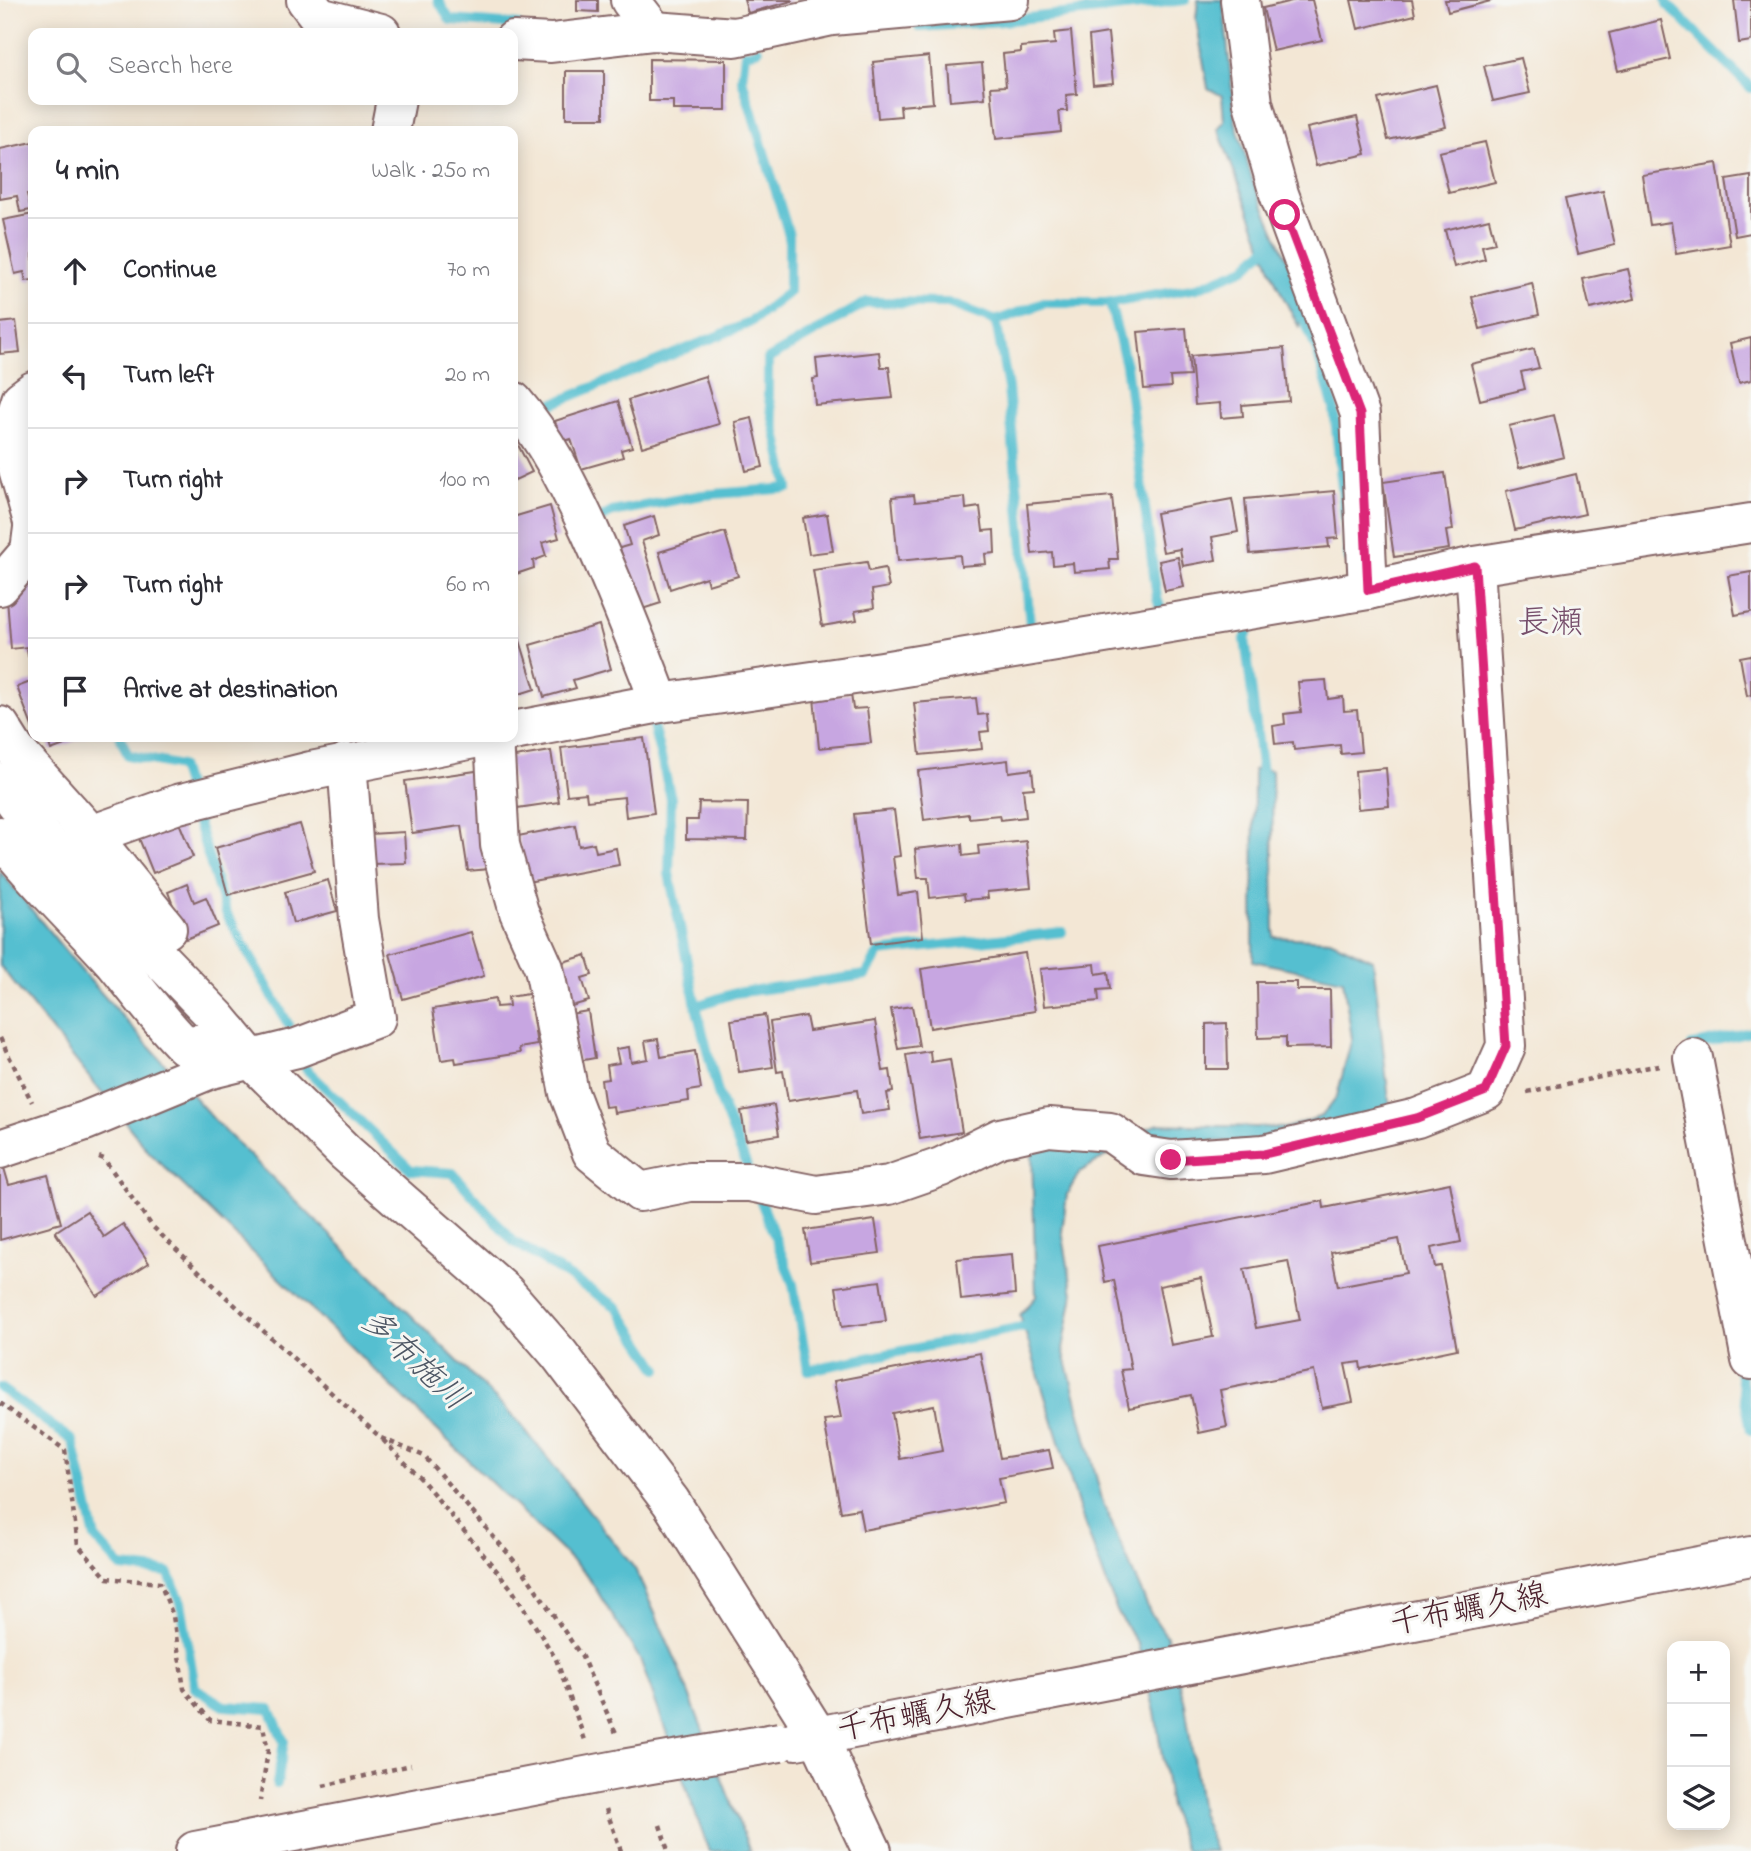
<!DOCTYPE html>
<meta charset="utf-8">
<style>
:root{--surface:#fff;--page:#f2f2f3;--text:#2b2b33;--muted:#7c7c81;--line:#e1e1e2}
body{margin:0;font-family:"Indie Flower","Klee One",sans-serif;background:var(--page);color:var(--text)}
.controls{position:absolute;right:21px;bottom:21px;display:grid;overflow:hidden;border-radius:14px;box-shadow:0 4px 18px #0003}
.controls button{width:63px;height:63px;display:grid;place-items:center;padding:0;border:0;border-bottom:2px solid var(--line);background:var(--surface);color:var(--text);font:35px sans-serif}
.stop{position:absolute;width:21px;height:21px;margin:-16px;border:5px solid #db2777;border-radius:50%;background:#fff}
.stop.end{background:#db2777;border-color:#fff;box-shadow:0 2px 7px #0008}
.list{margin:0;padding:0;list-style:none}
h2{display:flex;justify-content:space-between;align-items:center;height:91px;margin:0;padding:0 28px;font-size:30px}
h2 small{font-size:23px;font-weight:400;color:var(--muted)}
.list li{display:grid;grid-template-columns:46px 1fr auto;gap:21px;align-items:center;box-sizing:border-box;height:105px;padding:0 28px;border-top:2px solid var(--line)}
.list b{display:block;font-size:26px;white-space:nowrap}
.list em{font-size:23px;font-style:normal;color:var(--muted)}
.icon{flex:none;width:38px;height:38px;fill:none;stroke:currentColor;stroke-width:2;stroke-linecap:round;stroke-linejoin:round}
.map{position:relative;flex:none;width:1751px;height:1851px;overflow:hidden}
.search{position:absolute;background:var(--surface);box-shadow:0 4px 18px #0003;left:28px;top:28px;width:490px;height:77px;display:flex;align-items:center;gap:18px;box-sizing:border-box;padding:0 24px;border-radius:14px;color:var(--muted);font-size:26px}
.panel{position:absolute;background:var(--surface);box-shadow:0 4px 18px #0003;left:28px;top:126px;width:490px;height:616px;border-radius:14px}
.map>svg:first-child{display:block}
.water{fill:#54bfd0;stroke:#4f6f7e;stroke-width:2}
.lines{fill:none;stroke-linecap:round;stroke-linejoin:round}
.stream{stroke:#54bfd0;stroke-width:10}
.building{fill:#c7a6e1;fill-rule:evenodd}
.minor-casing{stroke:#856566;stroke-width:42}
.path{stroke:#856566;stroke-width:4.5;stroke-dasharray:5 5;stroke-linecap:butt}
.minor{stroke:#fff;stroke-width:38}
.minor-bridge-casing{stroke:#856566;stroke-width:42;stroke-linecap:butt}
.minor-bridge{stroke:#fff;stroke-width:38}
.route{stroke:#db2777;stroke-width:9}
.labels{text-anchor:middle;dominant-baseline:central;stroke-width:6;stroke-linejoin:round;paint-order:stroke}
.street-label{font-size:32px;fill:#4a1f2b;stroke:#f6f6f2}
.neighbourhood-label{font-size:33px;fill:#764e6b;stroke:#f6f6f2}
.water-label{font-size:33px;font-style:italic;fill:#4e5765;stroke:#f6f6f2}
</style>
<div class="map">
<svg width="1751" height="1851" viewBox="0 0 1751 1851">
<rect width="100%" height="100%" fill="#f6f6f2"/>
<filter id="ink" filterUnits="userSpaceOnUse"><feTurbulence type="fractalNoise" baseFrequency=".0143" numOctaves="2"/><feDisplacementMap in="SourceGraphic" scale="14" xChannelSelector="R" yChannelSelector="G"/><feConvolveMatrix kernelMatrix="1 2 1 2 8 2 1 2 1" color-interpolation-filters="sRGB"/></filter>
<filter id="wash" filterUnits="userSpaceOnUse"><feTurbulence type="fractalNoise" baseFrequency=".00686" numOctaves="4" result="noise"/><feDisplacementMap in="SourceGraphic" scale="28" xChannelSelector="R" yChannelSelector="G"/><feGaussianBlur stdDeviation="1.57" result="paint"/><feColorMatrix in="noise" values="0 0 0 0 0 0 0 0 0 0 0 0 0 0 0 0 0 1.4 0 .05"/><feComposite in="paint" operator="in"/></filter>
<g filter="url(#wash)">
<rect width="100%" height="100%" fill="#f3e7d5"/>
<g class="water">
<path d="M 1198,0 L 1223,0 L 1235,120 L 1253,182 L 1304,299 L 1299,327 L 1277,285 L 1218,129 L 1224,121 L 1222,96 L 1208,88 L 1196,19 Z"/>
<path d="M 1263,769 L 1272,771 L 1274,937 L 1330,940 L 1373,960 L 1391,1118 L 1285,1143 L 1159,1140 L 1111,1153 L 1080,1172 L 1067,1194 L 1062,1231 L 1073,1294 L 1063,1349 L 1103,1503 L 1150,1612 L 1167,1637 L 1185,1704 L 1201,1812 L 1215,1851 L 1186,1851 L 1170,1807 L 1155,1712 L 1138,1645 L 1117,1611 L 1082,1517 L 1020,1315 L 1036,1297 L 1032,1152 L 1077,1142 L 1092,1147 L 1159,1124 L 1285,1128 L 1322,1116 L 1337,1096 L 1352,1038 L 1343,980 L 1253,961 L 1254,770 Z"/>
<path d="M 0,871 L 80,969 L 217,1123 L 518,1421 L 635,1569 L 674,1656 L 750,1851 L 709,1851 L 640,1659 L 586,1574 L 149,1152 L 0,966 Z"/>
</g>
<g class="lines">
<g class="stream">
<path d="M 438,0 L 450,20 L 518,25"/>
<path d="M 1666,0 L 1667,4 L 1751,88"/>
<path d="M 919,27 L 1002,21 L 1185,0"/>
<path d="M 1296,299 L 1317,351 L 1334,408 L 1349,559"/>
<path d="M 1110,303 L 1126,365 L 1157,598 L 1163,616"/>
<path d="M 996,321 L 1008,388 L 1030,624"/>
<path d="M 535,418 L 550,405 L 749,323 L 789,292 L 789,235 L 742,79 L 745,54 L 758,50"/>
<path d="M 594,522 L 612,512 L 702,495 L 788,488 L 768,395 L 768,359 L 867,302 L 948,303 L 996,321 L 1044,303 L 1110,303 L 1197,288 L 1245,268 L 1267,247"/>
<path d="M 1258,623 L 1251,624 L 1245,639 L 1263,781"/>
<path d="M 650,713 L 671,798 L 669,873 L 696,1006 L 719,1097 L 751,1176"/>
<path d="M 120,737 L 128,755 L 180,766 L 226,913 L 288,1024"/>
<path d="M 696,1006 L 735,993 L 866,975 L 879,952 L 1062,932"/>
<path d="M 1692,1046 L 1751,1032"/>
<path d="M 306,1069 L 411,1170 L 453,1173 L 513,1241 L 617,1307 L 658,1369"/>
<path d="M 757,1191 L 793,1284 L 808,1370 L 1022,1327 L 1035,1328"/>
<path d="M 1738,1361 L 1751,1430"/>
<path d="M 0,1388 L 73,1441 L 95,1538 L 121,1567 L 168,1572 L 181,1602 L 195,1688 L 224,1706 L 270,1709 L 284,1742 L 277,1784"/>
</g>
</g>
<g id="blocks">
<g class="building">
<path d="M 577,0 L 598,0 L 598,12 L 577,11 Z"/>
<path d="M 744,0 L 792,0 L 792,1 L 748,13 Z"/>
<path d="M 1296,0 L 1312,0 L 1322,40 L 1273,51 L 1263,8 Z"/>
<path d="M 1351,0 L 1412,0 L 1415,15 L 1358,29 Z"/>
<path d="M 1445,0 L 1491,0 L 1491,1 L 1448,12 Z"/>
<path d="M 1734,0 L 1751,0 L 1751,41 L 1739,43 Z"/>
<path d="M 1661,20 L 1670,59 L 1618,71 L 1609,33 Z"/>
<path d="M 1071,31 L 1077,94 L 1066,95 L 1067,111 L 1059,111 L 1061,132 L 996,139 L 991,87 L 1006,86 L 1003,54 L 1021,52 L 1021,47 L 1055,44 L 1054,33 Z"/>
<path d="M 1108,33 L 1113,83 L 1093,85 L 1089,36 Z"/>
<path d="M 929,56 L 933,103 L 900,106 L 901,116 L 878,118 L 873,62 Z"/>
<path d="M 1521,58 L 1530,93 L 1493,101 L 1484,66 Z"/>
<path d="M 649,59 L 726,60 L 726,110 L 673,110 L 673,101 L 649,101 Z"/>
<path d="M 982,63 L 985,98 L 950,101 L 947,66 Z"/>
<rect x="566" y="71" width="38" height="47"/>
<path d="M 1436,85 L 1446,127 L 1388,140 L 1378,99 Z"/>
<path d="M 1357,117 L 1366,154 L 1316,166 L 1307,128 Z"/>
<path d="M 33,142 L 33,192 L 27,194 L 31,210 L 20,212 L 17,196 L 0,199 L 0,149 Z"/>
<path d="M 1485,142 L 1495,182 L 1449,193 L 1439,152 Z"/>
<path d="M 1717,163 L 1730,245 L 1676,254 L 1671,222 L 1650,225 L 1642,175 Z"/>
<path d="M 1751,176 L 1751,233 L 1735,236 L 1726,180 Z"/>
<path d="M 1603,191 L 1615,245 L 1578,254 L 1565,199 Z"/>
<path d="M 33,214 L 33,280 L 26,281 L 24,272 L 15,274 L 3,220 Z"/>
<path d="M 1489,219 L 1495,243 L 1482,246 L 1485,259 L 1454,267 L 1445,230 Z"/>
<path d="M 1628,269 L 1635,299 L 1590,309 L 1583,279 Z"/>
<path d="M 1532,283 L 1539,315 L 1480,329 L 1472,297 Z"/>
<path d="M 16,321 L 20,352 L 0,354 L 0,323 Z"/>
<path d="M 1186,328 L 1190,376 L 1170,377 L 1171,387 L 1144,389 L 1138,332 Z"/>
<path d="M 1751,338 L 1751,380 L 1739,383 L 1730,343 Z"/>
<path d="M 1284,348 L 1289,401 L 1242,405 L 1243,416 L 1221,418 L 1220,403 L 1195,405 L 1191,356 Z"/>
<path d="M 1534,349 L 1539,368 L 1521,372 L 1525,389 L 1480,400 L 1471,364 Z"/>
<path d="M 879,352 L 881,367 L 889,367 L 893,398 L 815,405 L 813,379 L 818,378 L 816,359 Z"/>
<path d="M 705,376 L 719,424 L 642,447 L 628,400 Z"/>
<path d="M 618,401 L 632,447 L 621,450 L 623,457 L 581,469 L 571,439 L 561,442 L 555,421 Z"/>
<path d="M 1554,415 L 1564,457 L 1519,468 L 1509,426 Z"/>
<path d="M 752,418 L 763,467 L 746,471 L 735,422 Z"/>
<path d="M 517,443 L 532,472 L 513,481 L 513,445 Z"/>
<path d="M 1445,473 L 1453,530 L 1446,531 L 1449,549 L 1394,557 L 1383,482 Z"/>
<path d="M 1576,474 L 1585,514 L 1515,530 L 1506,491 Z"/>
<path d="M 1334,491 L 1338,538 L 1328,539 L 1329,547 L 1250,554 L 1245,499 Z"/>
<path d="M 914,495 L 915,502 L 965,497 L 966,509 L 980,507 L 983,531 L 994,530 L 995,553 L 985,554 L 986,564 L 961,566 L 960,555 L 898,561 L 892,497 Z"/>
<path d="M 1112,496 L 1118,559 L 1109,559 L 1110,569 L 1074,572 L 1073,563 L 1053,565 L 1052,552 L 1032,554 L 1027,504 Z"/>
<path d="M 1232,499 L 1238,532 L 1212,537 L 1216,560 L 1183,566 L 1180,549 L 1163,552 L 1156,513 Z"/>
<path d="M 550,506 L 559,538 L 542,543 L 546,556 L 533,561 L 534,568 L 513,575 L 513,517 Z"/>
<path d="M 827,514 L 833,551 L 809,554 L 803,518 Z"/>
<path d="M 654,516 L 659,535 L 642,541 L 661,603 L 639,610 L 620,548 L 630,545 L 624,526 Z"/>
<path d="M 725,532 L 738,576 L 708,585 L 706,577 L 670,589 L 659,552 Z"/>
<path d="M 1178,557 L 1184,587 L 1165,591 L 1159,561 Z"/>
<path d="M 867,562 L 869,571 L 885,568 L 889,587 L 872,590 L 874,608 L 855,611 L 857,620 L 822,626 L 813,570 Z"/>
<path d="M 1751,572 L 1751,612 L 1735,615 L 1728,576 Z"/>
<path d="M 33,580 L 33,655 L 28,656 L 27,647 L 11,649 L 7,599 L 15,598 L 13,582 Z"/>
<path d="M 513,618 L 535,689 L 513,696 Z"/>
<path d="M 599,625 L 611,669 L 573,680 L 576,688 L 544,697 L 530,645 Z"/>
<path d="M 1751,655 L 1751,695 L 1747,696 L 1740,657 Z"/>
<path d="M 1326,680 L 1328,699 L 1343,697 L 1344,711 L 1357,710 L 1361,752 L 1341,754 L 1340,745 L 1294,750 L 1293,742 L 1275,744 L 1273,726 L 1285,724 L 1284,714 L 1301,712 L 1298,682 Z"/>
<path d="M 33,681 L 33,729 L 17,687 Z"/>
<path d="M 851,694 L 853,709 L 867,708 L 871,743 L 819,748 L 814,698 Z"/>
<path d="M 976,698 L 978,715 L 987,714 L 989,731 L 980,732 L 982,749 L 920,755 L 914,703 Z"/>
<path d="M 47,737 L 86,737 L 51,750 Z"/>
<path d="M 644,738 L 654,813 L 626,817 L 624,797 L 587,801 L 586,793 L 567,795 L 561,748 Z"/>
<path d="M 551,751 L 559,802 L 517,808 L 509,758 Z"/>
<path d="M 1008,760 L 1009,772 L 1032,769 L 1034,788 L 1023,789 L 1026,817 L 1000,820 L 999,815 L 969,818 L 969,814 L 924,820 L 918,771 Z"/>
<path d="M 1386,768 L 1389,806 L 1358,809 L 1355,771 Z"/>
<path d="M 476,771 L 489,869 L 468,871 L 461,826 L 412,833 L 405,781 Z"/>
<path d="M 699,802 L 748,803 L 747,840 L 686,839 L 686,820 L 698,820 Z"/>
<path d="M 894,810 L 900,856 L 893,857 L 898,895 L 918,892 L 923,937 L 871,944 L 854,814 Z"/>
<path d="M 176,815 L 193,857 L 153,873 L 136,831 Z"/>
<path d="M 300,824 L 314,871 L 228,895 L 215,848 Z"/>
<path d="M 575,825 L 579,846 L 594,843 L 596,852 L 616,848 L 619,865 L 527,882 L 518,836 Z"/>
<path d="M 404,832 L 406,863 L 371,864 L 370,834 Z"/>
<path d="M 1026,841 L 1031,888 L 987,892 L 988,898 L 965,900 L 964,894 L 930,898 L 928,878 L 918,878 L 915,849 L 962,844 L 963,856 L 979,854 L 978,846 Z"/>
<path d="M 328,880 L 337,911 L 293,923 L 285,892 Z"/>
<path d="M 187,884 L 194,902 L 206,897 L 218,926 L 186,939 L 168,892 Z"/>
<path d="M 471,932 L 484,976 L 403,999 L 390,954 Z"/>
<path d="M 1025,953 L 1035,1011 L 930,1028 L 921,969 Z"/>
<path d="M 586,955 L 592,975 L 582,978 L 589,1001 L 568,1007 L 557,964 Z"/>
<path d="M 1095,964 L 1096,974 L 1108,972 L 1110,989 L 1098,990 L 1099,1001 L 1044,1006 L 1040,969 Z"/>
<path d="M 1257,982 L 1297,982 L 1297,990 L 1330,990 L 1331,1047 L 1286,1048 L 1286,1037 L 1258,1038 Z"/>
<path d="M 529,994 L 537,1045 L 519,1048 L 520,1053 L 456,1063 L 455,1058 L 441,1060 L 433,1009 L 495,999 L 496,1007 L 509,1006 L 508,997 Z"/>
<path d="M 912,1006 L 919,1046 L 898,1049 L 891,1009 Z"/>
<path d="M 588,1011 L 595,1058 L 578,1061 L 570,1014 Z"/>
<path d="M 765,1015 L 773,1067 L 739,1072 L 731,1020 Z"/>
<path d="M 806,1016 L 809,1031 L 875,1021 L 883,1071 L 890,1070 L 893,1092 L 887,1093 L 890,1110 L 861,1114 L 857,1090 L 788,1101 L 783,1071 L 777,1072 L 770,1022 Z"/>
<path d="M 1227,1023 L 1228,1069 L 1206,1069 L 1206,1024 Z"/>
<path d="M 658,1039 L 661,1057 L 695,1051 L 701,1089 L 688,1091 L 689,1101 L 614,1113 L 613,1106 L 605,1107 L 601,1080 L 609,1079 L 607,1065 L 619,1063 L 616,1049 L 629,1047 L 631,1062 L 648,1059 L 645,1041 Z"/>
<path d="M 930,1051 L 931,1062 L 950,1059 L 962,1132 L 920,1139 L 906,1055 Z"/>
<path d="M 774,1105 L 779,1135 L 746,1140 L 741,1111 Z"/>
<path d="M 4,1168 L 9,1185 L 48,1175 L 61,1223 L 0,1240 L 0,1169 Z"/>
<path d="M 1450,1183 L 1461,1242 L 1431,1248 L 1435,1267 L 1441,1266 L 1457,1349 L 1361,1369 L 1360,1362 L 1345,1364 L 1353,1402 L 1322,1408 L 1314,1371 L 1220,1390 L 1227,1427 L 1199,1433 L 1191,1395 L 1129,1408 L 1121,1370 L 1131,1369 L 1114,1280 L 1105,1282 L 1098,1246 L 1323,1201 L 1324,1208 ZM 1399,1239 L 1406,1273 L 1338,1286 L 1331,1252 ZM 1288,1261 L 1300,1320 L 1256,1328 L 1244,1269 ZM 1201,1278 L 1213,1337 L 1171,1345 L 1159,1286 Z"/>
<path d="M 87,1211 L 104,1237 L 123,1224 L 149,1263 L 97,1296 L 55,1232 Z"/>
<path d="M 875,1220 L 880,1253 L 810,1262 L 805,1230 Z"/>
<path d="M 1012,1254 L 1015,1294 L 961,1300 L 957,1259 Z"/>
<path d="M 880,1281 L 886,1321 L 842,1327 L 836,1287 Z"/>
<path d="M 980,1353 L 1000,1458 L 1049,1450 L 1053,1468 L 999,1478 L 1004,1503 L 863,1530 L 859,1509 L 841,1512 L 824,1420 L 841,1418 L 834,1381 ZM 934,1405 L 942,1451 L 900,1459 L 892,1413 Z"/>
</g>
</g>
</g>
<g filter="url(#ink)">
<use href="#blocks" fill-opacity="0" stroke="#856566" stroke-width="2"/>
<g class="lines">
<g class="minor-casing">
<g id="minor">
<path d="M 306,0 L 319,17 L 381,33"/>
<path d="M 630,0 L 654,31"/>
<path d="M 1240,0 L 1253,103 L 1279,194 L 1360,414 L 1368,590"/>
<path d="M 513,41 L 551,43 L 654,31 L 735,37 L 832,16 L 1010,0"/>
<path d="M 390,131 L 396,100"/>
<path d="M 33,391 L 21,400 L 9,437 L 33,522"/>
<path d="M 513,401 C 546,439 568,484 589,529 C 615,586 638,645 660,703"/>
<path d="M 0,586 L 30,551 L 33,528"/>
<path d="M 0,726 L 15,750 L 91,835 L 167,929 L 144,943"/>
<path d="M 513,731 L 660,703 L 882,671 L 1368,590 L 1475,566 L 1751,523"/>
<path d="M 494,737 L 500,845 L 519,912 L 544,968 L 569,1093 L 592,1153 L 640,1192 L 690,1182 L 750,1182 L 816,1195 L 889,1185 L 941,1167 L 1000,1138 L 1049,1127 L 1110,1132 L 1144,1156 L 1171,1160 L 1264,1154 L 1417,1118 L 1486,1091 L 1506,1046 L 1475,566"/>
<path d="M 0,782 L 44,839 L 217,1018 L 252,1060 L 346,1153 L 505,1292 L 559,1354 L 671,1502 L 818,1736 L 872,1851"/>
<path d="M 91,835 L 178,804 L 311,771 L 484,737"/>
<path d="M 0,836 C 35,881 77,920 115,963 C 138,991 159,1020 184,1045 L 211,1043 L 229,1032"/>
<path d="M 1693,1058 L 1751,1360"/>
<path d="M 0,1149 L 85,1121 L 211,1069 L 297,1048 L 376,1018 L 359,919 L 347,762"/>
<path d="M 796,1740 L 1751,1556"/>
<path d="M 195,1851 L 622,1769"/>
</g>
</g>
<g class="path">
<path d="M 0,1038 L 32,1102"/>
<path d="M 1527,1092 L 1659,1065"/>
<path d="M 99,1157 L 104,1159 L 152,1226 L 225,1296 L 381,1438 L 424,1456 L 524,1572 L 582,1657 L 616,1733"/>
<path d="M 0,1403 L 65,1450 L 78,1545 L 107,1578 L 160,1583 L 173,1616 L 184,1689 L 210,1720 L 263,1726 L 268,1751 L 260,1801"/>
<path d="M 383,1440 L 422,1480 L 511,1588 L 556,1659 L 585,1740"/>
<path d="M 323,1786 L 411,1765"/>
<path d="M 606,1809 L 621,1851"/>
<path d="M 660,1825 L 668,1851"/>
</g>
<use href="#minor" class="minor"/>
<g class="minor-bridge-casing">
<path id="minor-bridge" d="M 622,1769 L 780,1742"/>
</g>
<use href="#minor-bridge" class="minor-bridge"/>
</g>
</g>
<g class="lines" filter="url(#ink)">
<path class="route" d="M 1171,1160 L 1264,1154 L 1417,1118 L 1486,1091 L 1506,1046 L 1475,566 L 1368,590 L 1360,414 L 1285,215"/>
</g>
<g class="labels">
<g class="street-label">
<text transform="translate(1469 1611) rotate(-11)">千布蠣久線</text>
<text transform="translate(916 1717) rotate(-11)">千布蠣久線</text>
</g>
<g class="neighbourhood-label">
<text x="1550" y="624">長瀬</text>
</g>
<g class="water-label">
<text transform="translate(413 1361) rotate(43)">多布施川</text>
</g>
</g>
</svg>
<div class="controls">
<button>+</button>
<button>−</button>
<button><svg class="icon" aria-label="layers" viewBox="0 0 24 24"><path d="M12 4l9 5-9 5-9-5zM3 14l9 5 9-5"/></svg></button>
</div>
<div class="stop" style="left:1285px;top:215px"></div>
<div class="stop end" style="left:1171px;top:1160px"></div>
<div class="search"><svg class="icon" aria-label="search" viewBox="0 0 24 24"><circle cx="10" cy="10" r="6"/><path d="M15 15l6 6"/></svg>Search here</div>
<section class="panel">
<h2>4 min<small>Walk · 250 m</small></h2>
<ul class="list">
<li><svg class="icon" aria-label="ahead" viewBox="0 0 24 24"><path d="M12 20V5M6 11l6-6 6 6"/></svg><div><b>Continue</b></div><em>70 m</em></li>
<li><svg class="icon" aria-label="left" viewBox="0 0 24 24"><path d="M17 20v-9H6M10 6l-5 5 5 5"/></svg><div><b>Turn left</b></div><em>20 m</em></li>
<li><svg class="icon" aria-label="right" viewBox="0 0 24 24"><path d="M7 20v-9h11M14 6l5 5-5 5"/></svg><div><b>Turn right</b></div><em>100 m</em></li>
<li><svg class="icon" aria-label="right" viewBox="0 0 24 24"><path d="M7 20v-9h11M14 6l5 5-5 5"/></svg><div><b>Turn right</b></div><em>60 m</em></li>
<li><svg class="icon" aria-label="arrive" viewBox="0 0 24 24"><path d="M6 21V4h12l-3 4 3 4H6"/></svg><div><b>Arrive at destination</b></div></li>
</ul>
</section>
</div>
